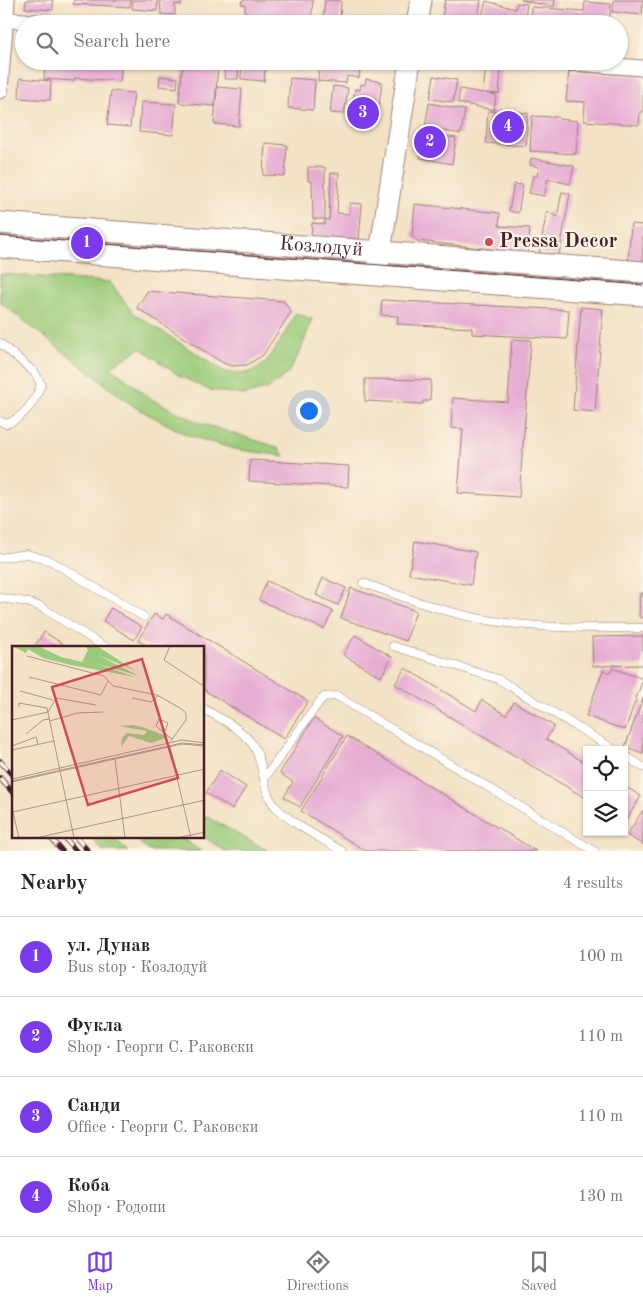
<!DOCTYPE html>
<meta charset="utf-8">
<style>
:root{--surface:#fff;--page:#f2f2f2;--text:#222;--muted:#767676;--line:#e0e0e0;--accent:#7c3aed}
body{margin:0;font-family:"Old Standard TT",serif;background:var(--page);color:var(--text)}
.controls{position:absolute;right:15px;bottom:15px;display:grid;overflow:hidden;border-radius:0px;box-shadow:0 1px 4px #0004}
.controls button{width:45px;height:45px;display:grid;place-items:center;padding:0;border:0;border-bottom:1px solid var(--line);background:var(--surface);color:var(--text);font:25px sans-serif}
.you{position:absolute;left:308px;top:410px;width:18px;height:18px;margin:-12px;border:4px solid #fff;border-radius:50%;background:#1a73e8;box-shadow:0 0 0 8px #1a73e833}
.badge{display:grid;place-items:center;width:32px;height:32px;border-radius:50%;background:var(--accent);color:#fff;font-size:16px;font-weight:700}
.pin{position:absolute;translate:-50% -50%;border:2px solid #fff;box-shadow:0 1px 5px #0006}
.list{margin:0;padding:0;list-style:none}
h2{display:flex;justify-content:space-between;align-items:center;height:65px;margin:0;padding:0 20px;font-size:21px}
h2 small{font-size:16px;font-weight:400;color:var(--muted)}
.list li{display:grid;grid-template-columns:32px 1fr auto;gap:15px;align-items:center;box-sizing:border-box;height:80px;padding:0 20px;border-top:1px solid var(--line)}
.list b{display:block;font-size:19px;white-space:nowrap}
.list p{margin:0;font-size:16px;white-space:nowrap;color:var(--muted)}
.list em{font-size:16px;font-style:normal;color:var(--muted)}
.icon{flex:none;width:28px;height:28px;fill:none;stroke:currentColor;stroke-width:2;stroke-linecap:round;stroke-linejoin:round}
.map{position:relative;flex:none;width:643px;height:851px;overflow:hidden}
.search{position:absolute;background:var(--surface);box-shadow:0 1px 4px #0004;left:15px;right:15px;top:15px;height:55px;display:flex;align-items:center;gap:12px;box-sizing:border-box;padding:0 18px;border-radius:28px;color:var(--muted);font-size:19px}
.sheet{height:385px;background:var(--surface)}
nav{display:flex;justify-content:space-around;align-items:center;box-sizing:border-box;height:70px;border-top:1px solid var(--line);background:var(--surface);font-size:14px;color:var(--muted)}
nav a{display:grid;justify-items:center;gap:2px}
nav .on{color:var(--accent)}
.map>svg:first-child{display:block}
.green{fill:#9ccc7b;stroke:#737653}
.building{fill:#e7aed4}
.lines{fill:none;stroke-linecap:round;stroke-linejoin:round}
.lane-casing{stroke:#9e8078;stroke-width:9}
.street-casing{stroke:#9e8078;stroke-width:17}
.secondary-casing{stroke:#9e8078;stroke-width:23}
.lane{stroke:#fff;stroke-width:8}
.street{stroke:#fff;stroke-width:15}
.secondary{stroke:#fff;stroke-width:21}
.tram{stroke:#4a1f2b;stroke-width:1}
.rail-casing{stroke:#4a1f2b;stroke-width:5.5}
.rail{stroke:#fcf5e5;stroke-width:4;stroke-dasharray:11;stroke-linecap:butt}
.poi-dot{fill:#d1495b;stroke:#fcf5e5;stroke-width:2}
.labels{text-anchor:middle;dominant-baseline:central;stroke-width:4.5;stroke-linejoin:round;paint-order:stroke}
.poi-label{font-size:20px;font-weight:bold;fill:#4a1f2b;stroke:#fcf5e5;text-anchor:start}
.street-label{font-size:20px;fill:#4a1f2b;stroke:#fcf5e5}
.inset-road{fill:none;stroke:#af9487;stroke-width:1}
.view{fill:#d1495b;fill-opacity:0.15;stroke:#d1495b;stroke-width:2.5}
.inset-edge{fill:none;stroke:#4a1f2b;stroke-width:2.5}
</style>
<div class="map">
<svg width="643" height="851" viewBox="0 0 643 851">
<rect width="100%" height="100%" fill="#fcf5e5"/>
<filter id="ink" filterUnits="userSpaceOnUse"><feTurbulence type="fractalNoise" baseFrequency=".02" numOctaves="2"/><feDisplacementMap in="SourceGraphic" scale="10" xChannelSelector="R" yChannelSelector="G"/><feConvolveMatrix kernelMatrix="1 2 1 2 8 2 1 2 1" color-interpolation-filters="sRGB"/></filter>
<filter id="wash" filterUnits="userSpaceOnUse"><feTurbulence type="fractalNoise" baseFrequency=".0096" numOctaves="4" result="noise"/><feDisplacementMap in="SourceGraphic" scale="20" xChannelSelector="R" yChannelSelector="G"/><feGaussianBlur stdDeviation="1.12" result="paint"/><feColorMatrix in="noise" values="0 0 0 0 0 0 0 0 0 0 0 0 0 0 0 0 0 1.4 0 .05"/><feComposite in="paint" operator="in"/></filter>
<g filter="url(#wash)">
<rect width="100%" height="100%" fill="#f3e2c5"/>
<g class="green">
<path d="M 0,274 L 110,282 L 133,313 L 225,372 C 235,373 248,375 257,369 C 273,359 286,330 296,313 L 312,319 L 301,350 L 288,373 L 269,388 L 243,395 L 209,390 L 178,375 L 141,348 L 110,367 L 153,400 L 200,423 L 277,447 L 285,456 L 234,449 L 187,435 L 133,406 L 0,302 Z"/>
<path d="M 204,815 L 268,851 L 225,851 L 204,837 Z"/>
<path d="M 90,837 L 113,837 L 128,851 L 103,851 Z"/>
<path d="M 134,837 L 180,837 L 201,851 L 149,851 Z"/>
</g>
<g id="blocks">
<g class="building">
<path d="M 26,0 L 53,0 L 53,10 L 25,8 Z"/>
<path d="M 74,0 L 131,0 L 130,7 L 73,4 Z"/>
<path d="M 133,0 L 158,0 L 157,11 L 132,9 Z"/>
<path d="M 160,0 L 181,0 L 181,5 L 175,4 L 175,15 L 161,14 Z"/>
<path d="M 242,0 L 313,0 L 311,21 L 261,20 L 261,17 L 245,16 L 245,5 L 241,4 Z"/>
<path d="M 325,0 L 341,1 L 340,24 L 323,24 Z"/>
<path d="M 445,0 L 481,0 L 477,24 L 441,24 Z"/>
<path d="M 521,0 L 555,0 L 554,7 Z"/>
<path d="M 614,0 L 643,0 L 642,15 L 612,12 Z"/>
<path d="M 486,1 L 515,9 L 517,3 L 527,4 L 524,24 L 480,24 Z"/>
<path d="M 585,2 L 611,4 L 609,24 L 530,24 L 531,7 L 584,11 Z"/>
<path d="M 45,61 L 122,61 L 120,81 L 75,78 L 74,81 L 44,79 Z"/>
<path d="M 183,61 L 218,63 L 215,106 L 179,103 Z"/>
<path d="M 225,61 L 239,61 L 238,79 L 224,79 Z"/>
<path d="M 242,61 L 266,61 L 264,81 L 241,79 Z"/>
<path d="M 319,61 L 361,61 L 359,78 L 347,76 L 346,83 L 318,81 Z"/>
<path d="M 486,66 L 501,68 L 499,94 L 485,93 L 496,95 L 494,110 L 458,103 L 460,89 L 483,93 Z"/>
<path d="M 569,71 L 643,76 L 643,112 L 640,112 L 639,125 L 584,121 L 585,102 L 566,101 Z"/>
<path d="M 160,76 L 178,78 L 177,88 L 159,86 Z"/>
<path d="M 434,76 L 457,80 L 453,102 L 430,99 Z"/>
<path d="M 20,78 L 51,81 L 50,100 L 19,98 Z"/>
<path d="M 290,78 L 315,80 L 313,110 L 288,108 Z"/>
<path d="M 366,79 L 382,82 L 377,122 L 351,118 L 355,89 L 360,90 L 361,84 L 365,85 Z"/>
<path d="M 333,86 L 348,88 L 344,114 L 330,113 Z"/>
<path d="M 217,87 L 242,89 L 239,126 L 214,124 Z"/>
<path d="M 111,91 L 134,93 L 130,127 L 107,125 Z"/>
<path d="M 141,102 L 176,104 L 173,135 L 139,132 Z"/>
<path d="M 429,103 L 465,110 L 461,134 L 425,128 Z"/>
<path d="M 488,111 L 528,113 L 526,146 L 486,143 Z"/>
<path d="M 532,116 L 559,117 L 559,119 L 578,121 L 576,154 L 530,151 Z"/>
<path d="M 424,133 L 456,138 L 452,164 L 420,158 Z"/>
<path d="M 265,143 L 287,145 L 285,176 L 263,175 Z"/>
<path d="M 531,158 L 574,166 L 570,184 L 548,179 L 544,196 L 529,193 L 533,176 L 537,176 L 539,167 L 530,165 Z"/>
<path d="M 308,167 L 325,167 L 325,219 L 329,220 L 331,173 L 339,173 L 337,213 L 350,214 L 350,203 L 362,204 L 359,239 L 311,236 L 312,223 L 325,224 L 325,219 L 313,219 L 312,181 L 308,181 Z"/>
<path d="M 514,184 L 523,185 L 518,213 L 509,211 Z"/>
<path d="M 562,192 L 570,194 L 559,255 L 539,253 L 547,211 L 557,217 Z"/>
<path d="M 415,204 L 500,213 L 499,226 L 530,228 L 528,253 L 417,241 L 412,236 Z"/>
<path d="M 631,224 L 643,225 L 643,263 L 628,262 Z"/>
<path d="M 147,291 L 284,301 L 291,312 L 263,355 L 247,365 L 231,366 L 223,363 L 137,308 Z"/>
<path d="M 382,300 L 569,310 L 567,339 L 472,334 L 472,328 L 397,324 L 398,316 L 381,315 Z"/>
<path d="M 581,307 L 603,309 L 595,412 L 573,410 Z"/>
<path d="M 512,339 L 531,340 L 519,497 L 458,493 L 463,429 L 451,428 L 453,398 L 508,402 Z"/>
<path d="M 365,379 L 431,380 L 430,401 L 423,401 L 423,404 L 365,401 Z"/>
<path d="M 250,460 L 349,466 L 348,487 L 249,481 Z"/>
<path d="M 415,541 L 476,552 L 471,585 L 409,574 Z"/>
<path d="M 323,578 L 346,588 L 338,605 L 316,595 Z"/>
<path d="M 267,581 L 333,611 L 324,629 L 259,600 Z"/>
<path d="M 351,588 L 416,611 L 406,641 L 341,618 Z"/>
<path d="M 640,593 L 643,593 L 643,618 L 639,617 Z"/>
<path d="M 111,608 L 142,627 L 134,640 L 103,621 Z"/>
<path d="M 154,614 L 163,619 L 166,614 L 308,701 L 284,739 L 204,690 L 204,647 L 149,647 L 138,640 Z"/>
<path d="M 44,632 L 68,647 L 34,647 Z"/>
<path d="M 355,635 L 392,657 L 381,677 L 343,655 Z"/>
<path d="M 643,636 L 643,665 L 593,666 L 592,637 Z"/>
<path d="M 405,668 L 476,711 L 482,700 L 506,715 L 514,702 L 554,726 L 546,739 L 587,764 L 587,799 L 395,684 Z"/>
<path d="M 612,668 L 643,679 L 625,730 L 586,716 L 603,670 L 610,673 Z"/>
<path d="M 643,698 L 643,753 L 625,747 Z"/>
<path d="M 314,718 L 343,736 L 300,807 L 284,797 L 293,782 L 280,773 Z"/>
<path d="M 347,736 L 536,851 L 366,851 L 301,811 Z"/>
<path d="M 220,770 L 246,787 L 232,809 L 206,793 Z"/>
<path d="M 624,786 L 641,796 L 624,824 Z"/>
<path d="M 643,810 L 643,845 L 627,835 Z"/>
</g>
</g>
</g>
<g filter="url(#ink)">
<use href="#blocks" fill-opacity="0" stroke="#9e8078" stroke-width="1"/>
<g class="lines">
<g class="lane-casing">
<g id="lane">
<path d="M 0,343 L 35,373 L 41,384 C 36,401 23,418 6,424 L 0,421"/>
<path d="M 0,558 L 27,554 L 51,561 L 144,617"/>
<path d="M 363,583 C 400,596 438,610 476,618 C 531,629 588,628 643,628"/>
<path d="M 0,598 L 27,602 L 41,607 L 105,647"/>
<path d="M 393,646 L 498,679 L 615,750"/>
<path d="M 204,709 C 221,719 241,728 253,745 C 265,763 261,790 275,806 C 290,823 322,839 342,851"/>
<path d="M 624,755 L 643,767"/>
<path d="M 264,779 L 320,701 L 324,697 L 337,696 L 594,851"/>
</g>
</g>
<g class="street-casing">
<g id="street">
<path d="M 0,19 L 59,24"/>
<path d="M 548,61 L 643,68"/>
<path d="M 0,91 L 7,0"/>
</g>
</g>
<g class="secondary-casing">
<g id="secondary">
<path d="M 417,24 L 421,0"/>
<path id="s1" d="M 0,223 L 643,272"/>
<path d="M 0,247 L 643,295"/>
<path d="M 378,265 L 410,61"/>
</g>
</g>
<use href="#lane" class="lane"/>
<use href="#street" class="street"/>
<use href="#secondary" class="secondary"/>
<path class="tram" d="M 0,236 L 643,285"/>
<g class="rail-casing">
<g id="rail">
<path d="M 0,761 L 14,777"/>
<path d="M 0,778 L 14,794"/>
<path d="M 50,837 L 62,851"/>
<path d="M 64,837 L 76,851"/>
<path d="M 76,837 L 88,851"/>
</g>
</g>
<use href="#rail" class="rail"/>
</g>
</g>
<circle class="poi-dot" cx="489" cy="242" r="5"/>
<g class="labels">
<g class="poi-label">
<text x="499" y="242">Pressa Decor</text>
</g>
<g class="street-label">
<text stroke="none"><textPath href="#s1" startOffset="322">Козлодуй</textPath></text>
</g>
</g>
<g transform="translate(12 646)">
<rect width="192" height="192" fill="#f3e2c5"/>
<path d="M 0,0 L 26,0 L 49,11 L 70,16 L 76,4 L 73,0 L 85,0 L 124,25 L 86,9 L 127,30 L 83,17 L 123,31 L 59,19 L 31,12 L 16,3 L 14,7 ZM 121,79 L 130,81 L 157,91 L 139,97 L 117,90 L 109,101 L 110,92 L 115,87 L 132,89 L 135,85 L 107,80 Z" fill="#9ccc7b"/>
<path class="inset-road" d="M 158,0 L 152,14 L 193,41M 15,10 L 92,30 L 101,40 L 145,49 L 168,62 L 174,67 L 174,74 L 158,96M 17,31 L 89,49 L 96,35M 8,45 L 41,54M 120,52 L 139,56 L 146,50M 7,61 L 7,57 L 35,62 L 62,192M 36,66 L 44,52 L 84,59M 0,74 L 36,66M 38,75 L 65,67 L 91,66M 153,85 L 156,77 L 147,73 L 144,80 L 160,93M 14,88 L 31,74 L 38,73M 0,100 L 24,91 L 26,98M 158,101 L 179,192M 0,104 L 42,95M 103,113 L 113,192M 0,133 L 170,94 L 193,97M 0,135 L 170,97 L 193,99M 0,136 L 170,98 L 193,100M 0,162 L 7,192M 1,166 L 193,123M 24,192 L 193,154M 165,192 L 193,186"/>
<path class="view" d="M 130,13 L 166,132 L 76,159 L 40,41 Z"/>
<rect width="192" height="192" class="inset-edge"/>
</g>
</svg>
<div class="controls">
<button><svg class="icon" aria-label="locate" viewBox="0 0 24 24"><circle cx="12" cy="12" r="6"/><path d="M12 2v4M12 18v4M2 12h4M18 12h4"/></svg></button>
<button><svg class="icon" aria-label="layers" viewBox="0 0 24 24"><path d="M12 4l9 5-9 5-9-5zM3 14l9 5 9-5"/></svg></button>
</div>
<div class="you"></div>
<div class="pin badge" style="left:87px;top:243px">1</div>
<div class="pin badge" style="left:430px;top:142px">2</div>
<div class="pin badge" style="left:363px;top:113px">3</div>
<div class="pin badge" style="left:508px;top:127px">4</div>
<div class="search"><svg class="icon" aria-label="search" viewBox="0 0 24 24"><circle cx="10" cy="10" r="6"/><path d="M15 15l6 6"/></svg>Search here</div>
</div>
<section class="sheet">
<h2>Nearby<small>4 results</small></h2>
<ul class="list">
<li><span class="badge">1</span><div><b>ул. Дунав</b><p>Bus stop · Козлодуй</p></div><em>100 m</em></li>
<li><span class="badge">2</span><div><b>Фукла</b><p>Shop · Георги С. Раковски</p></div><em>110 m</em></li>
<li><span class="badge">3</span><div><b>Санди</b><p>Office · Георги С. Раковски</p></div><em>110 m</em></li>
<li><span class="badge">4</span><div><b>Коба</b><p>Shop · Родопи</p></div><em>130 m</em></li>
</ul>
</section>
<nav>
<a class="on"><svg class="icon" aria-label="map" viewBox="0 0 24 24"><path d="M3 6l6-2 6 2 6-2v14l-6 2-6-2-6 2zM9 4v14M15 6v14"/></svg>Map</a>
<a><svg class="icon" aria-label="directions" viewBox="0 0 24 24"><path d="M12 3l9 9-9 9-9-9zM9 14v-3h6M13 9l2 2-2 2"/></svg>Directions</a>
<a><svg class="icon" aria-label="saved" viewBox="0 0 24 24"><path d="M7 4h10v16l-5-4-5 4z"/></svg>Saved</a>
</nav>
